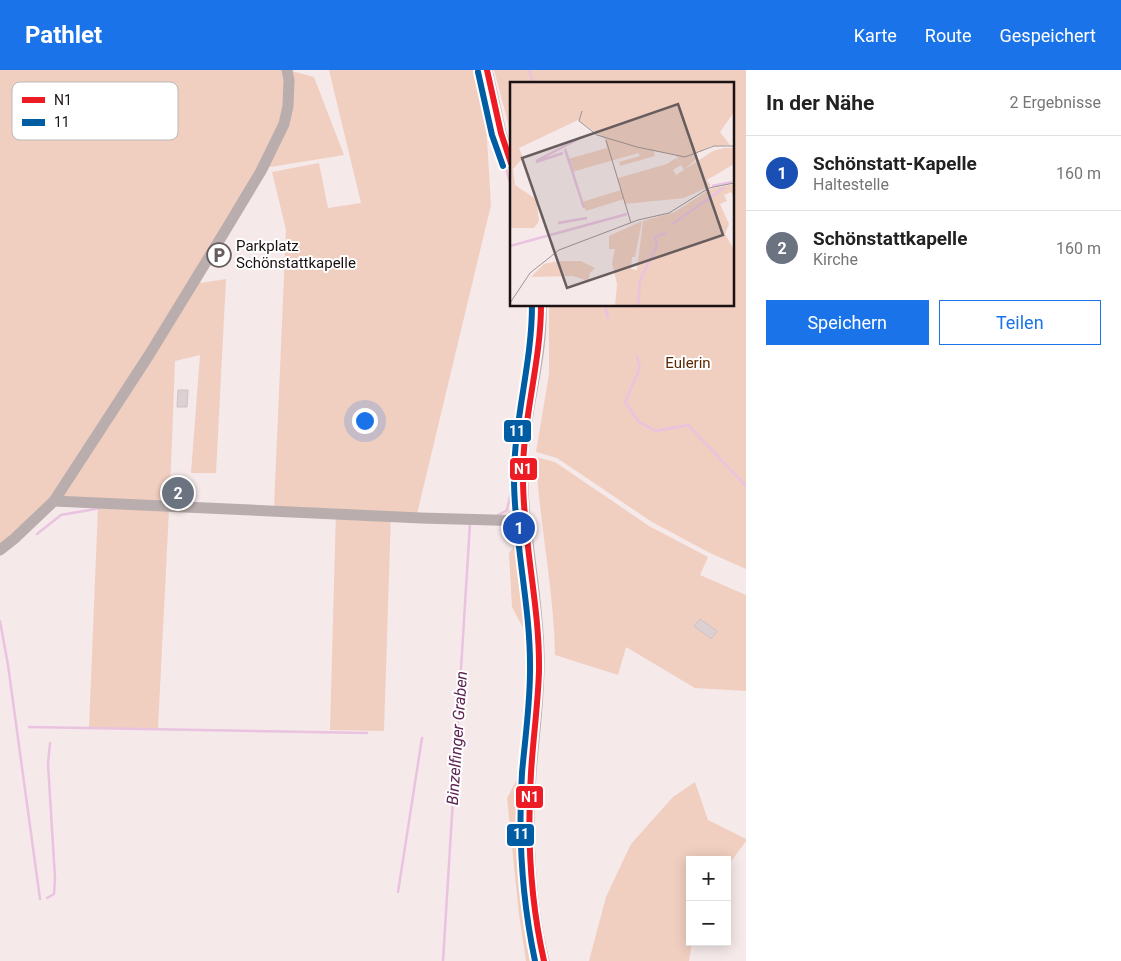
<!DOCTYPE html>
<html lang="de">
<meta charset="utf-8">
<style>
:root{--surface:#fff;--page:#f2f2f2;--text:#222;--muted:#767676;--line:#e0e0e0;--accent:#1a73e8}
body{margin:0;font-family:Roboto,sans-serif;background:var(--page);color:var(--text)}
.controls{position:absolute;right:15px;bottom:15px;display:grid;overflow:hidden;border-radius:0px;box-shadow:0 2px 12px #0003}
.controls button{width:45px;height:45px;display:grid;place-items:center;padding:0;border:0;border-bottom:1px solid var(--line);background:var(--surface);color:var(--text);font:25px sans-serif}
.you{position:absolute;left:364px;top:350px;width:18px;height:18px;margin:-12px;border:4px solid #fff;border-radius:50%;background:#1a73e8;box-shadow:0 0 0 8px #1a73e833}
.badge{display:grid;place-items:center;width:32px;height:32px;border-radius:50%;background:var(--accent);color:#fff;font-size:16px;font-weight:700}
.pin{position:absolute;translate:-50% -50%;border:2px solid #fff;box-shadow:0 1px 5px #0006}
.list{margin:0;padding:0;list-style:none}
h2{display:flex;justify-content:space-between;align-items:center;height:65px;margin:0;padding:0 20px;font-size:21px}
h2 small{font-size:16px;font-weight:400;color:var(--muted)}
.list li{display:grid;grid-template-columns:32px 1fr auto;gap:15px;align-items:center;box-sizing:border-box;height:75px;padding:0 20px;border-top:1px solid var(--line)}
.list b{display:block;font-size:19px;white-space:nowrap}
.list p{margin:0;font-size:16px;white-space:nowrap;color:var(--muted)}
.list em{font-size:16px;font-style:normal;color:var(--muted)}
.actions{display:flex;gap:10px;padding:15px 20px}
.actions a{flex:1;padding:11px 0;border:1px solid var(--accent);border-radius:0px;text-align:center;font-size:18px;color:var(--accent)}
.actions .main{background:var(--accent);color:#fff}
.map{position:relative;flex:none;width:746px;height:891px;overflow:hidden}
header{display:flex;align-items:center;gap:30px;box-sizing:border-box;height:70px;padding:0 25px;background:var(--accent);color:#fff}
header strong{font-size:24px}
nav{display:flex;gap:28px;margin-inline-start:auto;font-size:18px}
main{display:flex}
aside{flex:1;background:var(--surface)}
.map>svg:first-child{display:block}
.green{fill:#f0cfc0}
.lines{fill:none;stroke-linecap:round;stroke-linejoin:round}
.stream{stroke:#e9c3df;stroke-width:2.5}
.building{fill:#dcd0d3;stroke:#cec2c5}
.minor{stroke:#b9aead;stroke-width:11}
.bus-1-casing{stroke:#fff;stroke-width:10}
.bus-2-casing{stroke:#fff;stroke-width:10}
.bus-1{stroke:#ed1b24;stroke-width:6}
.bus-2{stroke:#005da3;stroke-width:6}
.labels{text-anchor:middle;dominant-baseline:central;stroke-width:4;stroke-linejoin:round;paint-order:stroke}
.poi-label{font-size:15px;fill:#1b1112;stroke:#fff;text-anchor:start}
.park-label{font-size:15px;fill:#5a2903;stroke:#fff}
.water-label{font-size:16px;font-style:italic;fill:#5d2354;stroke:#fff}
.inset-river{fill:none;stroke:#e9c3df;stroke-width:2.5}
.inset-road{fill:none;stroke:#9e9394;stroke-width:1}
.view{fill:#685d5e;fill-opacity:0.15;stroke:#685d5e;stroke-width:2.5}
.inset-edge{fill:none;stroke:#1b1112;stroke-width:2.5}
.key{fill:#fff;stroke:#bbb8b8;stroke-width:1}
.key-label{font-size:14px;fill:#1b1112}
.line-badge{stroke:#fff;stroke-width:2}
.badge-label{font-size:14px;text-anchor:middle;font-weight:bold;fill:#fff}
</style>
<header>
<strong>Pathlet</strong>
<nav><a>Karte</a><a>Route</a><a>Gespeichert</a></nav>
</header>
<main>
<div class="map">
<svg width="746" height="891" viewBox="0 0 746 891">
<rect width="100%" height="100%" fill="#f6e9ea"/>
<g class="green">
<path d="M 0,0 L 288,0 L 314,7 L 344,85 L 258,99 L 198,208 L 201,213 L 226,209 L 216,403 L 191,403 L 200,285 L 175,291 C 171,414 164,536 158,659 L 89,658 L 98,437 L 48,433 L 0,475 Z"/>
<path d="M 329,0 L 478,0 L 482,37 L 486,53 L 491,135 L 417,444 L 391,442 L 384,661 L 330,660 L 336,440 L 274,438 L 286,160 L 272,102 L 319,93 L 328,138 L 361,133 Z"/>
<path d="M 494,0 L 746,0 L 746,499 L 710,483 L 652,452 L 557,388 L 536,382 L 549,304 L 549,235 L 732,235 L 732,14 L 511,14 L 511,64 Z"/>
<path d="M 536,387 L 555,392 L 649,456 L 708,487 L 700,505 L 746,525 L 746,621 L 695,618 L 626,577 L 618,605 L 555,585 C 554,518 539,453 536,387 Z"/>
<path d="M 522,466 L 530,525 L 529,569 L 512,537 L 509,483 Z"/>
<path d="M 524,696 C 525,761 525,827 538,891 L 526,891 L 519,845 L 507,728 Z"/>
<path d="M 695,712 L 708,750 L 746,769 L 746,771 L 727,797 L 727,790 L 690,790 L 690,872 L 692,872 L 689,891 L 589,891 L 606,827 L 631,774 L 673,727 Z"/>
</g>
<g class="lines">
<g class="stream">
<path d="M 529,0 L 534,14"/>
<path d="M 499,75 L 511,116"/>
<path d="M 534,235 L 534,239"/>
<path d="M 605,235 L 608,248"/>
<path d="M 637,287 L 640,298 L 625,332 L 639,352 L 656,361 L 688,355 L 746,416"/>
<path d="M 498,445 L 507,440 L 512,417 L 512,402"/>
<path d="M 37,464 L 61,445 L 101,438"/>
<path d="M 0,551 L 8,595 L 40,829"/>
<path d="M 29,657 L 367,663"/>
<path d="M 398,822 L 422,668"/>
<path d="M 47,828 L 54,824 L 55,808 L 48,694 L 50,673"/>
<path d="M 443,891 L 470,453"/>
</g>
</g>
<g class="building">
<path d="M 178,320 L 188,320 L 187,337 L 177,337 Z"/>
<path d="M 700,549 L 717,561 L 711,569 L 694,556 Z"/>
</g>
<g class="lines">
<g class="minor">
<path d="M 487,0 L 501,63 L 511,93"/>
<path d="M 541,235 C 543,286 526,335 523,385 C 520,452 538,518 539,585 C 540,625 534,664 531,703 C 527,765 529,830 544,891"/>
<path d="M 54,431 L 421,448 L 525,451"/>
<path d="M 0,480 L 14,469 L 54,431 L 149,285 L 225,161 L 261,101 L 284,54 L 288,36 L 289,10 L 287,0"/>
</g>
<g class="bus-1-casing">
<g id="bus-1">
<path d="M 487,0 L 501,63 L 511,93"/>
<path d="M 541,235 C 541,293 522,350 523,408 C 523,473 540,536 539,601 C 538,635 533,669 531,703 C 527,766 530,829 544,891"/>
</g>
</g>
<g class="bus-2-casing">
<g id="bus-2">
<path d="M 478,2 L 492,65 L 503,96"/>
<path d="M 532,235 C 532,293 514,350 514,408 C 514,473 531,536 530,601 C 530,635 525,669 522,703 C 518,766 522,829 535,891"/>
</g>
</g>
<use href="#bus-1" class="bus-1"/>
<use href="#bus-2" class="bus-2"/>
</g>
<defs>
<g id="parking-ring" transform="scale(1.25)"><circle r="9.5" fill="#fff" stroke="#685d5e" stroke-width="1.5"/><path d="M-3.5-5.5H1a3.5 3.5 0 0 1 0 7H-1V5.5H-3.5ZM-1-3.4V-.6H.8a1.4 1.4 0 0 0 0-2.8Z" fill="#685d5e"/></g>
</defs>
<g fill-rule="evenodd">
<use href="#parking-ring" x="219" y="185"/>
</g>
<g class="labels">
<g class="poi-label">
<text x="236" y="176">Parkplatz<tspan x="236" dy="17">Schönstattkapelle</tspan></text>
</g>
<g class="park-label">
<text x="688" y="293">Eulerin</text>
</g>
<g class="water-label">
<text transform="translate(457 668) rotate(-86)">Binzelfinger Graben</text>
</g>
</g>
<g transform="translate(510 12)">
<rect width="224" height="224" fill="#f6e9ea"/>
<path d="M 0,0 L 224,0 L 224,30 L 210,50 L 220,63 L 201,64 L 185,72 L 185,78 L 174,88 L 171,83 L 163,88 L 166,93 L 203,69 L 214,66 L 224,66 L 224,82 L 197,98 L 201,104 L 174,116 L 115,122 L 114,117 L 76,129 L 72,120 L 111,108 L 108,96 L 157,82 L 166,76 L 169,80 L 166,73 L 144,69 L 145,74 L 110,84 L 109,80 L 130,74 L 128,71 L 62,90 L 58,77 L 97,66 L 95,57 L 68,38 L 9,66 L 13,76 L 3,87 L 5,103 L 26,117 L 29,139 L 24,146 L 0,146 ZM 224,102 L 224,115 L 221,110 L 214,113 L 217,119 L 210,122 L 219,142 L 215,152 L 224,168 L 224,224 L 105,224 L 107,202 L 102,181 L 105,167 L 99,167 L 99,154 L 132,139 L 125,175 L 122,175 L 121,187 L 127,188 L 133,139 L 165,130 L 200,107 ZM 48,179 L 71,179 L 85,186 L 80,191 L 78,199 L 63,194 L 21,195 L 34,182 Z" fill="#f0cfc0"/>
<path class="inset-river" d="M 55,67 L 74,126M 26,79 L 72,55M 26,80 L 53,71M 202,104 L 222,100M 48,141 L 77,136M 161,143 L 215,105M 0,164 L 117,132M 128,224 L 130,198 L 147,164 L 145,155 L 156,151"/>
<path class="inset-road" d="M 72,29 L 69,39 L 87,53 L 127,65 L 175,75 L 204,64 L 224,64M 96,58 L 121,141M 0,221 L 20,191 L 49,168 L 128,138 L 159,131 L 199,106 L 224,101"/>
<path class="view" d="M 168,22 L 213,153 L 57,206 L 12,76 Z"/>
<rect width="224" height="224" class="inset-edge"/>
</g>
<rect x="12" y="12" width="166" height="58" rx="8" class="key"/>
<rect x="22" y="27" width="23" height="6" fill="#ed1b24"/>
<rect x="22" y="49" width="23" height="7" fill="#005da3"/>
<g class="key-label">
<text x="54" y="35">N1</text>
<text x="54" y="57">11</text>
</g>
<g class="line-badge">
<rect x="503" y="349" width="29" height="24" rx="5" fill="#005da3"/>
<rect x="509" y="387" width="29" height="24" rx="5" fill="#ed1b24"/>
<rect x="515" y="715" width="29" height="24" rx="5" fill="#ed1b24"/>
<rect x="506" y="753" width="29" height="24" rx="5" fill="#005da3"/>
</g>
<g class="badge-label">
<text x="517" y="366">11</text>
<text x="523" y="404">N1</text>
<text x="530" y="732">N1</text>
<text x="521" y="769">11</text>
</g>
</svg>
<div class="controls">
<button>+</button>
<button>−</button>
</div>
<div class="you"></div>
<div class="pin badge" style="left:519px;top:458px;background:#1a4fb4">1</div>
<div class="pin badge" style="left:178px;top:423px;background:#6b7280">2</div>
</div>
<aside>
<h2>In der Nähe<small>2 Ergebnisse</small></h2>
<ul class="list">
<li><span class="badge" style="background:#1a4fb4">1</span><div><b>Schönstatt-Kapelle</b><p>Haltestelle</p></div><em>160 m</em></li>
<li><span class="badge" style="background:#6b7280">2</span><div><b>Schönstattkapelle</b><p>Kirche</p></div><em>160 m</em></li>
</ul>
<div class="actions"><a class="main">Speichern</a><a>Teilen</a></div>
</aside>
</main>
